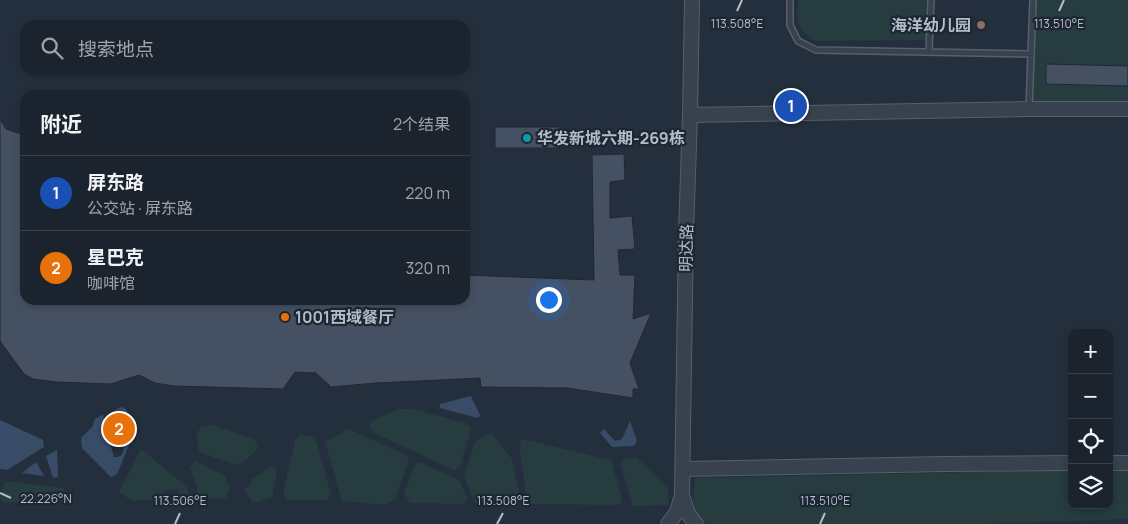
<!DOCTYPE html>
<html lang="zh">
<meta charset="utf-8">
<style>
:root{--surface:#1b232e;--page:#242b36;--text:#f1f3f6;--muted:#a0a4aa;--line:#39404a;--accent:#8ab4f8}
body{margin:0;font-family:Manrope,"Noto Sans SC",sans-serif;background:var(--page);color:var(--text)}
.controls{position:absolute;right:15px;bottom:15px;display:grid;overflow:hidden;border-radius:10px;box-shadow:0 2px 8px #0003}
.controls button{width:45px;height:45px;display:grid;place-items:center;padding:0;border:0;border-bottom:1px solid var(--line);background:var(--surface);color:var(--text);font:25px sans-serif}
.you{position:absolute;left:548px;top:299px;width:18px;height:18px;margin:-12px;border:4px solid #fff;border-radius:50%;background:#1a73e8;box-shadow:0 0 0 8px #1a73e833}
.badge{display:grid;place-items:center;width:32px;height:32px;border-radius:50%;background:var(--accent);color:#fff;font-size:16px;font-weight:700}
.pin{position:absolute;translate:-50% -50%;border:2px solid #fff;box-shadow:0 1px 5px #0006}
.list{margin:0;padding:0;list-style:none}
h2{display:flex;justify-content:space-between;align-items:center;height:65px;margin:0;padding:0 20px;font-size:21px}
h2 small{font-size:16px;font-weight:400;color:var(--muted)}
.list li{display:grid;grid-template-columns:32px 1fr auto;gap:15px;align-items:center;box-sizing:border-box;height:75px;padding:0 20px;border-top:1px solid var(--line)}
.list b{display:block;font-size:19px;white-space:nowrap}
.list p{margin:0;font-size:16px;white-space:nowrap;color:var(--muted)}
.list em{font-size:16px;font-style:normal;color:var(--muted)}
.icon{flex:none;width:28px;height:28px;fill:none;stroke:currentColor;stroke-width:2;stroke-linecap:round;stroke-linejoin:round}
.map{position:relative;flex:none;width:1128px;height:524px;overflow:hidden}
.search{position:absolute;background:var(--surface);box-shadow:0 2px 8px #0003;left:20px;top:20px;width:450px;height:55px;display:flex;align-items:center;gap:12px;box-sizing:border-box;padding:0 18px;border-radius:15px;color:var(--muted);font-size:19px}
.panel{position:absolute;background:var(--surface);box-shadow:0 2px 8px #0003;left:20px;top:90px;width:450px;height:215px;border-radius:15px}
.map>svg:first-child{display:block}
.green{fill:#263c3f}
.water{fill:#394c67}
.building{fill:#455162;stroke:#1f2835}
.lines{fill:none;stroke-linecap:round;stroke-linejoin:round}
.service-casing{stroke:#565f6c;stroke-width:8}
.tertiary-casing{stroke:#565f6c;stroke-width:16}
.service{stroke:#38414e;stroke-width:5}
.tertiary{stroke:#38414e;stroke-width:14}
.ticks{fill:none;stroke:#b4bcc9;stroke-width:2}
.education-dot{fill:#8d6e63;stroke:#1d2633;stroke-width:2}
.culture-dot{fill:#0f9aa8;stroke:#1d2633;stroke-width:2}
.food-dot{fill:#e8710a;stroke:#1d2633;stroke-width:2}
.labels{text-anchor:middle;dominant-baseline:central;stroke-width:4.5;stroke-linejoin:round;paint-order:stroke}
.poi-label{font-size:16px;font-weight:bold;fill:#b4bcc9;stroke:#1d2633;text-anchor:start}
.street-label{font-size:16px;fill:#b4bcc9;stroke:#1d2633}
.ticks-label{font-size:12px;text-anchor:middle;fill:#b4bcc9;stroke:#1d2633;stroke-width:4.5;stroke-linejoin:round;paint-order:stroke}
</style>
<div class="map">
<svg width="1128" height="524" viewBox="0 0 1128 524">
<rect width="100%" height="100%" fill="#242f3e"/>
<g class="green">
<path d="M 798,0 L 927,0 L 926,40 L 815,41 C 795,27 797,22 798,0 Z"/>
<path d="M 1036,0 L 1128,0 L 1128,104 L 1033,105 Z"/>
<path d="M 398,409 L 412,409 L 466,423 L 471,428 L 461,465 L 454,470 L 374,433 L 369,426 L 371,421 Z"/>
<path d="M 213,425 L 254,439 L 258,444 L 257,450 L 242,463 L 234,464 L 201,453 L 198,449 L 197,433 L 201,427 Z"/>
<path d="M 349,429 L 406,455 L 409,460 L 395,499 L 386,505 L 342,501 L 325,442 Z"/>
<path d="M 491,432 L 512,459 L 520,497 L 515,503 L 475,503 L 464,477 L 474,443 Z"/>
<path d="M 299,435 L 311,436 L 316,441 L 331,494 L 326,500 L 287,500 L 283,493 L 295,441 Z"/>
<path d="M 522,439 L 611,460 L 622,498 L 620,504 L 615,505 L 530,504 L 527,500 L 519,446 Z"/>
<path d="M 141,449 L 187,487 L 189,497 L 179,499 L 178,489 L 163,490 L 164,499 L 132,501 L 119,492 Z"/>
<path d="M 636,457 L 668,489 L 669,505 L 633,506 L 620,464 L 625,459 Z"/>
<path d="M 195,461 L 227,477 L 225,482 L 230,487 L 226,498 L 198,499 L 197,486 L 190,468 Z"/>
<path d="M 419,462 L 459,480 L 467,498 L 464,504 L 410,503 L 404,493 L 415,465 Z"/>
<path d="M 272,466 L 277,471 L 272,497 L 253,503 L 244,490 L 251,485 L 252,479 Z"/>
<path d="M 1109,469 L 1128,469 L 1128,519 L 987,524 L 707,524 C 688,515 694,495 695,478 L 1072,470 L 1072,505 L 1109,505 Z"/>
<path d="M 5,481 L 64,488 L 66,501 L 2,503 L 0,496 Z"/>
</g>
<g class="water">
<path d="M 471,396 L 480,415 L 478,418 L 440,408 L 440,404 Z"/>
<path d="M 120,407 L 125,408 L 137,426 L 117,474 L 111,477 L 82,448 L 81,438 L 93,426 L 94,420 L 103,414 L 106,429 L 114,457 L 118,457 L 122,455 L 127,437 L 130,437 L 133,426 L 123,415 L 112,417 L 111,413 Z"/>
<path d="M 0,420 L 43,440 L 44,447 L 7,470 L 0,469 Z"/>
<path d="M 630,421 L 637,441 L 634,446 L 612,447 L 600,433 L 604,429 L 615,441 L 622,439 Z"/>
<path d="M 57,450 L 58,477 L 53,478 L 46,456 Z"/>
<path d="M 36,462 L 44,476 L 22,473 Z"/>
</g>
<g class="building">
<path d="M 1046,64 L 1128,66 L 1128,86 L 1046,84 Z"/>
<path d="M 0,119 L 6,129 L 21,134 L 25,134 L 25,300 L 465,300 L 465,275 L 594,280 L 592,155 L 624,154 L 625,180 L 610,182 L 610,218 L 632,216 L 635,249 L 618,250 L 620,275 L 635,275 L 633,319 L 651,313 L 630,363 L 639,389 L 633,389 L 633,398 L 567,388 L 481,387 L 480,378 L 376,383 L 331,387 L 316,373 L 295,372 L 283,389 L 174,386 L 155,383 L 139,375 L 111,384 L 57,382 L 33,379 L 24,374 L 0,341 Z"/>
<rect x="495" y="127" width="64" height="21"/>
</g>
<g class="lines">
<g class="service-casing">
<g id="service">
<path d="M 790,0 L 790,25 L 798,41 L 816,50 L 1031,54"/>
<path d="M 929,52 L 931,0"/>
<path d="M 1029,109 L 1033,0"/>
</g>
</g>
<g class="tertiary-casing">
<g id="tertiary">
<path d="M 690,115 L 1029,109 L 1128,109"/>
<path d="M 1109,463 L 1128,463"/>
<path d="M 683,469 L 946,464 L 1072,463"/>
<path d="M 682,495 L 688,514 L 696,524"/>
<path d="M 668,524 L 677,512 L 682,495 L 686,233 L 690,115 L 692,0"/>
</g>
</g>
<use href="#service" class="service"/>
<use href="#tertiary" class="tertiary"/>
</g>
<path class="ticks" d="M 737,11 L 742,0M 1059,11 L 1064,0M 0,493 L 11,498M 175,524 L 180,513M 497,524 L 503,513M 820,524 L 825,513"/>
<circle class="education-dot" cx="981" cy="25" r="5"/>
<circle class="culture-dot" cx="527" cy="138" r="5"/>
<circle class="food-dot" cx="285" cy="317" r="5"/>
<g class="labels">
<g class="poi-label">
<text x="971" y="25" text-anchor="end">海洋幼儿园</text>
<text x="537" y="138">华发新城六期-269栋</text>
<text x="295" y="317">1001西域餐厅</text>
</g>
<g class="street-label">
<text transform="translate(686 248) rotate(-89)">明达路</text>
</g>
</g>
<g class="ticks-label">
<text x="737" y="28">113.508°E</text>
<text x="1059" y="28">113.510°E</text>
<text x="46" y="503">22.226°N</text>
<text x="180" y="505">113.506°E</text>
<text x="503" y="505">113.508°E</text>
<text x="825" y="505">113.510°E</text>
</g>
</svg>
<div class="controls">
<button>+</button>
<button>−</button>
<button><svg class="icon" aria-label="locate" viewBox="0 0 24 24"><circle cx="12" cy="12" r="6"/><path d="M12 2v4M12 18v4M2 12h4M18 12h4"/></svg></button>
<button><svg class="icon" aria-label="layers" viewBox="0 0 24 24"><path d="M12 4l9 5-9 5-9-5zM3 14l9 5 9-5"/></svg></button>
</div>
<div class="you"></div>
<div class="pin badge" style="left:791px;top:106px;background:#1a4fb4">1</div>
<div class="pin badge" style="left:119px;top:429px;background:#e8710a">2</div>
<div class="search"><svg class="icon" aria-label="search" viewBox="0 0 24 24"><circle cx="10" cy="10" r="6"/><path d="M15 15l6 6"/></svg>搜索地点</div>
<section class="panel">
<h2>附近<small>2个结果</small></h2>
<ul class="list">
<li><span class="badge" style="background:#1a4fb4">1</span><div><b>屏东路</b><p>公交站 · 屏东路</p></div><em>220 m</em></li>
<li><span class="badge" style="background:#e8710a">2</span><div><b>星巴克</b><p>咖啡馆</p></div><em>320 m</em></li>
</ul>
</section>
</div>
